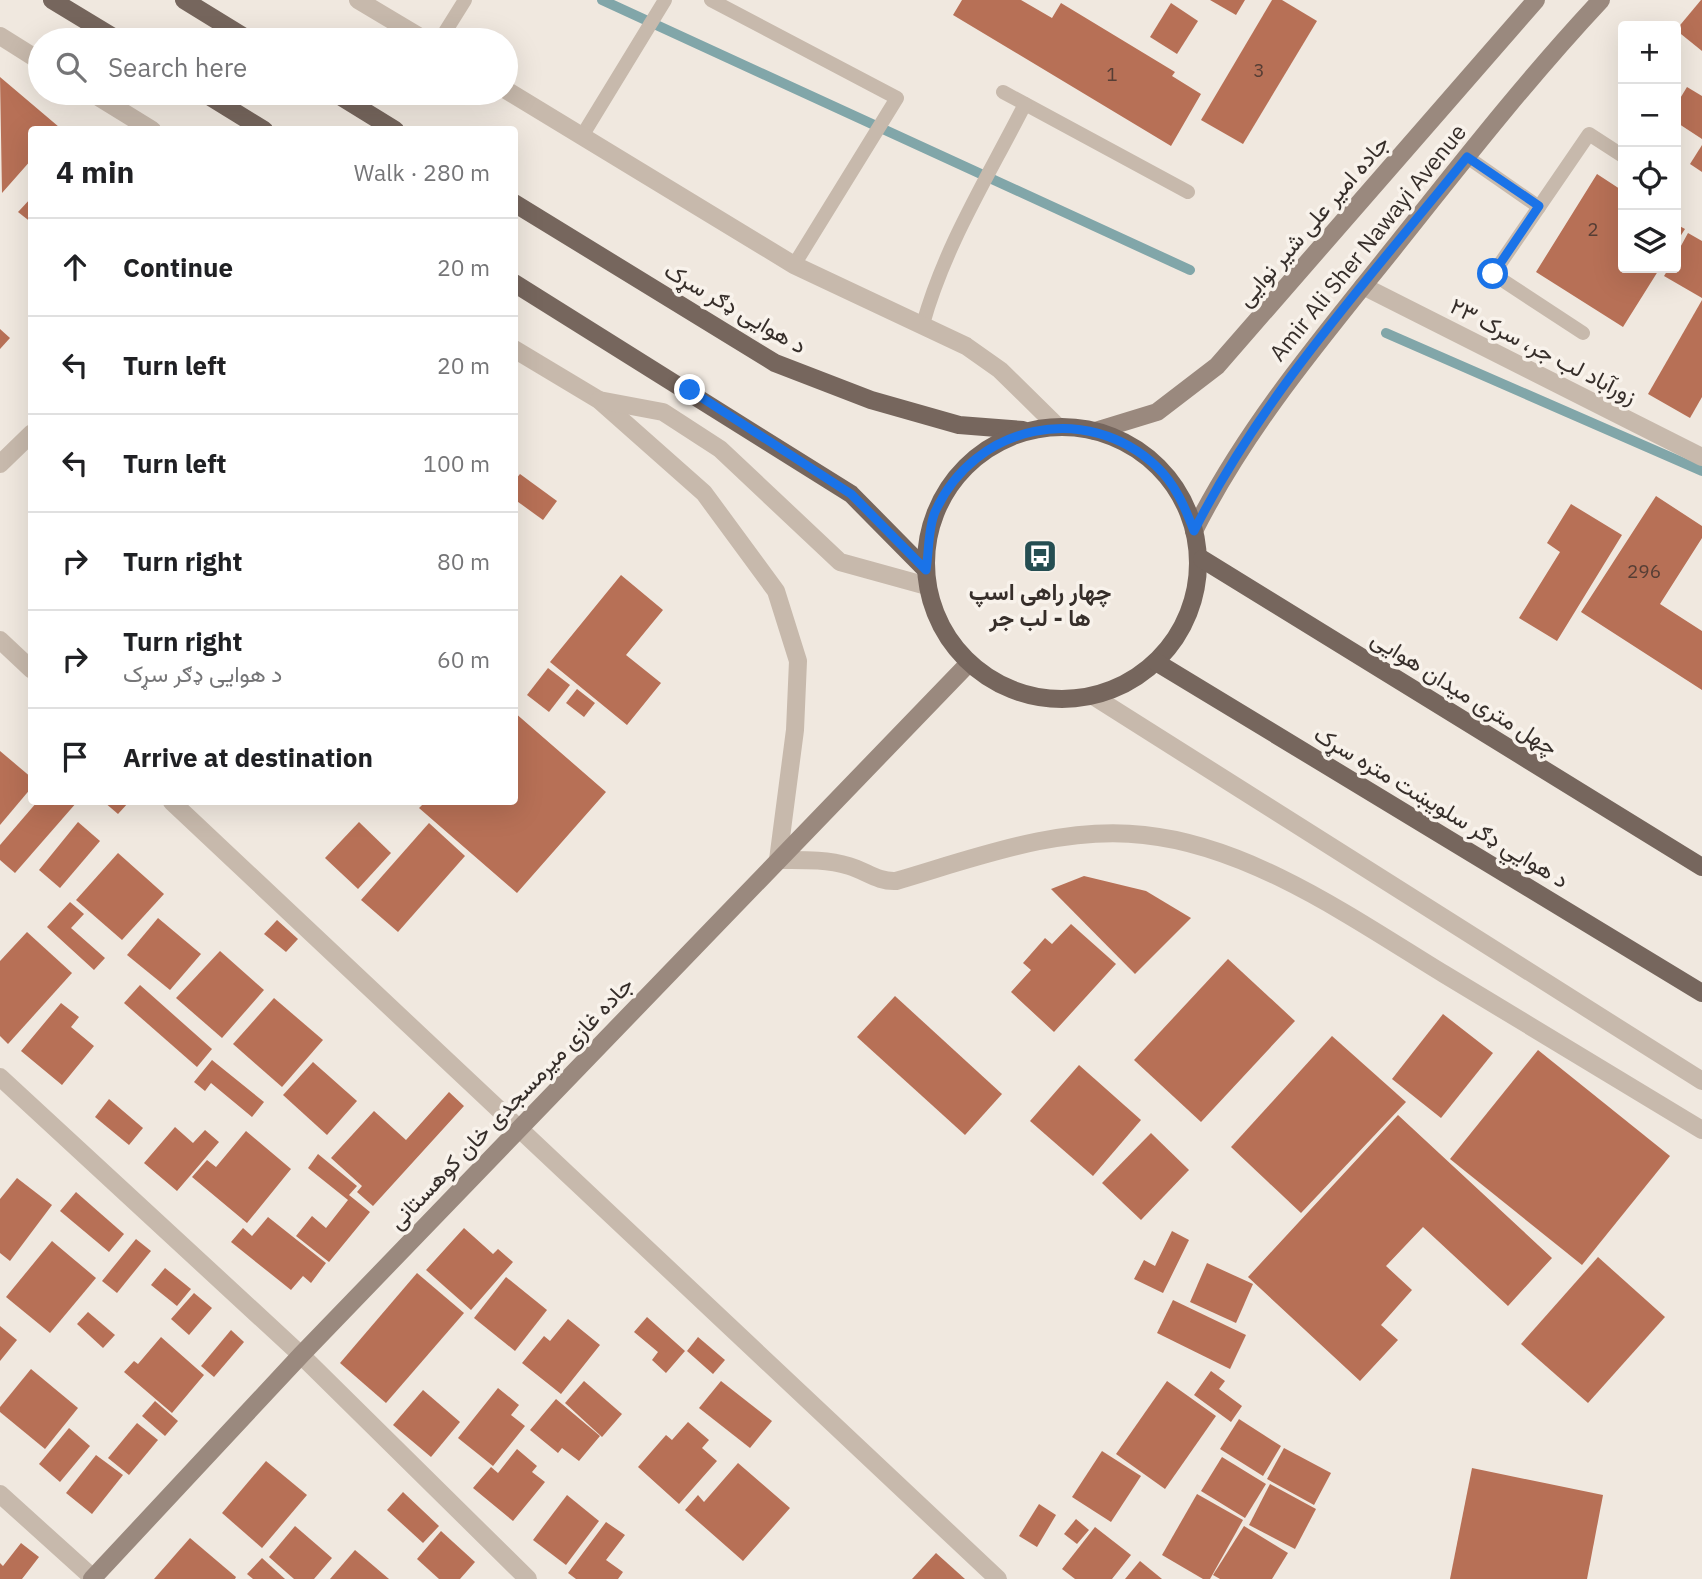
<!DOCTYPE html>
<meta charset="utf-8">
<style>
:root{--surface:#fff;--page:#f6f6f6;--text:#202124;--muted:#757577;--line:#e0e0e0}
body{margin:0;font-family:"IBM Plex Sans",Vazirmatn,sans-serif;background:var(--page);color:var(--text)}
.controls{position:absolute;right:21px;top:21px;display:grid;overflow:hidden;border-radius:7px;box-shadow:0 7px 28px #0002}
.controls button{width:63px;height:63px;display:grid;place-items:center;padding:0;border:0;border-bottom:2px solid var(--line);background:var(--surface);color:var(--text);font:35px sans-serif}
.stop{position:absolute;width:21px;height:21px;margin:-16px;border:5px solid #1a73e8;border-radius:50%;background:#fff}
.stop.end{background:#1a73e8;border-color:#fff;box-shadow:0 2px 7px #0008}
.list{margin:0;padding:0;list-style:none}
h2{display:flex;justify-content:space-between;align-items:center;height:91px;margin:0;padding:0 28px;font-size:30px}
h2 small{font-size:23px;font-weight:400;color:var(--muted)}
.list li{display:grid;grid-template-columns:46px 1fr auto;gap:21px;align-items:center;box-sizing:border-box;height:98px;padding:0 28px;border-top:2px solid var(--line)}
.list b{display:block;font-size:26px;white-space:nowrap}
.list p{margin:0;font-size:23px;white-space:nowrap;color:var(--muted)}
.list em{font-size:23px;font-style:normal;color:var(--muted)}
.icon{flex:none;width:38px;height:38px;fill:none;stroke:currentColor;stroke-width:2;stroke-linecap:round;stroke-linejoin:round}
.map{position:relative;flex:none;width:1702px;height:1579px;overflow:hidden}
.search{position:absolute;background:var(--surface);box-shadow:0 7px 28px #0002;left:28px;top:28px;width:490px;height:77px;display:flex;align-items:center;gap:18px;box-sizing:border-box;padding:0 24px;border-radius:38px;color:var(--muted);font-size:26px}
.panel{position:absolute;background:var(--surface);box-shadow:0 7px 28px #0002;left:28px;top:126px;width:490px;height:679px;border-radius:7px}
.map>svg:first-child{display:block}
.lines{fill:none;stroke-linecap:round;stroke-linejoin:round}
.stream{stroke:#81a6a9;stroke-width:10}
.building{fill:#b77056}
.service{stroke:#c7b9ac;stroke-width:14}
.minor{stroke:#c7b9ac;stroke-width:18}
.secondary{stroke:#9a897e;stroke-width:18}
.primary{stroke:#76665d;stroke-width:18}
.route{stroke:#1a73e8;stroke-width:9}
.labels{text-anchor:middle;dominant-baseline:central;stroke-width:7;stroke-linejoin:round;paint-order:stroke}
.number-label{font-size:19px;fill:#563e35}
.street-label{font-size:23px;fill:#362e2a;stroke:#f8f2eb}
.poi-label{font-size:23px;font-weight:bold;fill:#362e2a;stroke:#f8f2eb}
</style>
<div class="map">
<svg width="1702" height="1579" viewBox="0 0 1702 1579">
<rect width="100%" height="100%" fill="#f0e8df"/>
<g class="lines">
<g class="stream">
<path d="M 602,0 L 1190,270"/>
<path d="M 1386,333 L 1702,471"/>
</g>
</g>
<g class="building">
<path d="M 962,0 L 1021,0 L 1052,18 L 1061,3 L 1175,72 L 1172,76 L 1201,94 L 1171,146 L 953,15 Z"/>
<path d="M 1210,0 L 1245,0 L 1236,15 Z"/>
<path d="M 1272,0 L 1282,0 L 1317,21 L 1243,144 L 1201,120 Z"/>
<path d="M 1701,0 L 1702,0 L 1702,51 L 1676,30 Z"/>
<path d="M 1171,3 L 1198,21 L 1177,54 L 1150,37 Z"/>
<path d="M 0,77 L 59,127 L 32,130 L 32,159 L 2,193 Z"/>
<path d="M 1687,87 L 1702,96 L 1702,139 L 1676,122 L 1676,105 Z"/>
<path d="M 1702,145 L 1702,172 L 1690,164 Z"/>
<path d="M 1597,174 L 1623,191 L 1623,268 L 1660,268 L 1623,327 L 1536,272 Z"/>
<path d="M 32,197 L 32,223 L 18,212 Z"/>
<path d="M 1676,224 L 1685,229 L 1676,243 Z"/>
<path d="M 1688,233 L 1702,241 L 1702,298 L 1664,276 L 1669,268 L 1676,268 L 1676,255 Z"/>
<path d="M 1702,300 L 1702,397 L 1690,418 L 1648,394 Z"/>
<path d="M 0,329 L 10,338 L 0,349 Z"/>
<path d="M 520,474 L 557,501 L 543,520 L 514,499 L 514,481 Z"/>
<path d="M 1656,496 L 1702,526 L 1702,538 L 1660,604 L 1702,631 L 1702,690 L 1581,612 Z"/>
<path d="M 1571,504 L 1622,535 L 1557,641 L 1519,618 L 1560,552 L 1547,543 Z"/>
<path d="M 621,575 L 663,610 L 626,655 L 661,683 L 627,725 L 550,662 Z"/>
<path d="M 548,668 L 570,685 L 549,712 L 527,695 Z"/>
<path d="M 577,689 L 595,703 L 584,717 L 566,703 Z"/>
<path d="M 514,712 L 606,792 L 517,893 L 419,808 L 425,802 L 514,802 Z"/>
<path d="M 0,751 L 32,778 L 32,787 L 0,825 Z"/>
<path d="M 37,802 L 77,802 L 15,873 L 0,860 L 0,845 Z"/>
<path d="M 104,802 L 129,802 L 118,814 Z"/>
<path d="M 78,822 L 100,841 L 60,888 L 39,870 Z"/>
<path d="M 359,822 L 391,853 L 358,889 L 325,858 Z"/>
<path d="M 429,823 L 465,856 L 398,932 L 361,900 Z"/>
<path d="M 118,853 L 164,894 L 122,940 L 76,900 Z"/>
<path d="M 1084,876 L 1146,891 L 1191,918 L 1135,974 L 1051,889 Z"/>
<path d="M 70,902 L 84,914 L 71,928 L 105,958 L 94,970 L 47,927 Z"/>
<path d="M 158,918 L 201,954 L 170,990 L 127,955 Z"/>
<path d="M 277,920 L 298,939 L 286,952 L 264,934 Z"/>
<path d="M 1071,924 L 1116,964 L 1054,1032 L 1011,992 L 1031,970 L 1023,963 L 1045,938 L 1052,944 Z"/>
<path d="M 27,932 L 72,973 L 8,1044 L 0,1036 L 0,961 Z"/>
<path d="M 220,951 L 264,990 L 222,1038 L 176,998 Z"/>
<path d="M 1228,959 L 1295,1021 L 1201,1122 L 1134,1060 Z"/>
<path d="M 140,985 L 212,1049 L 197,1067 L 124,1003 Z"/>
<path d="M 895,996 L 1002,1094 L 965,1135 L 857,1037 Z"/>
<path d="M 274,998 L 323,1040 L 282,1087 L 233,1044 Z"/>
<path d="M 61,1003 L 79,1017 L 71,1027 L 94,1046 L 62,1085 L 21,1051 Z"/>
<path d="M 1443,1014 L 1493,1053 L 1441,1118 L 1392,1079 Z"/>
<path d="M 1332,1036 L 1406,1102 L 1301,1213 L 1231,1147 Z"/>
<path d="M 1538,1050 L 1670,1156 L 1582,1265 L 1450,1159 Z"/>
<path d="M 212,1060 L 264,1102 L 252,1117 L 211,1083 L 205,1091 L 194,1082 Z"/>
<path d="M 313,1062 L 357,1101 L 327,1135 L 283,1095 Z"/>
<path d="M 1079,1065 L 1141,1120 L 1093,1176 L 1030,1121 Z"/>
<path d="M 449,1092 L 464,1106 L 373,1206 L 357,1192 L 362,1186 L 331,1158 L 374,1111 L 406,1140 Z"/>
<path d="M 109,1099 L 143,1128 L 129,1145 L 95,1117 Z"/>
<path d="M 1398,1115 L 1552,1258 L 1508,1306 L 1423,1227 L 1386,1266 L 1412,1290 L 1381,1325 L 1398,1340 L 1360,1381 L 1248,1277 Z"/>
<path d="M 175,1127 L 193,1143 L 205,1130 L 219,1142 L 177,1191 L 144,1163 Z"/>
<path d="M 246,1131 L 291,1169 L 247,1223 L 192,1177 L 207,1160 L 216,1167 Z"/>
<path d="M 1151,1133 L 1189,1170 L 1141,1220 L 1102,1183 Z"/>
<path d="M 318,1154 L 357,1186 L 349,1195 L 370,1212 L 329,1262 L 296,1236 L 312,1216 L 326,1228 L 348,1200 L 308,1168 Z"/>
<path d="M 17,1178 L 52,1205 L 10,1261 L 0,1253 L 0,1199 Z"/>
<path d="M 76,1192 L 124,1234 L 109,1252 L 60,1211 Z"/>
<path d="M 268,1217 L 326,1263 L 311,1283 L 303,1276 L 291,1290 L 231,1242 L 243,1228 L 252,1236 Z"/>
<path d="M 464,1228 L 493,1254 L 498,1249 L 513,1262 L 471,1310 L 426,1270 Z"/>
<path d="M 1172,1231 L 1189,1240 L 1163,1293 L 1134,1279 L 1144,1260 L 1155,1266 Z"/>
<path d="M 136,1239 L 151,1251 L 117,1293 L 102,1281 Z"/>
<path d="M 52,1241 L 96,1278 L 50,1333 L 6,1297 Z"/>
<path d="M 1598,1257 L 1665,1317 L 1588,1403 L 1521,1344 Z"/>
<path d="M 1207,1263 L 1253,1284 L 1236,1323 L 1190,1302 Z"/>
<path d="M 165,1268 L 191,1289 L 177,1306 L 151,1285 Z"/>
<path d="M 417,1273 L 464,1313 L 386,1403 L 340,1363 Z"/>
<path d="M 506,1277 L 547,1310 L 515,1351 L 474,1318 Z"/>
<path d="M 194,1293 L 212,1308 L 189,1335 L 171,1319 Z"/>
<path d="M 1173,1300 L 1246,1335 L 1230,1369 L 1157,1333 Z"/>
<path d="M 88,1312 L 115,1335 L 103,1348 L 77,1324 Z"/>
<path d="M 647,1317 L 685,1351 L 666,1373 L 652,1360 L 658,1352 L 634,1332 Z"/>
<path d="M 568,1319 L 600,1345 L 561,1394 L 522,1363 L 544,1336 L 550,1341 Z"/>
<path d="M 0,1326 L 17,1340 L 0,1361 Z"/>
<path d="M 231,1330 L 244,1342 L 214,1377 L 201,1366 Z"/>
<path d="M 161,1337 L 204,1375 L 172,1413 L 124,1372 L 134,1361 L 138,1364 Z"/>
<path d="M 698,1337 L 725,1360 L 713,1374 L 687,1351 Z"/>
<path d="M 31,1369 L 78,1408 L 45,1449 L 0,1412 L 0,1407 Z"/>
<path d="M 1211,1371 L 1225,1381 L 1219,1389 L 1242,1406 L 1231,1422 L 1194,1395 Z"/>
<path d="M 584,1381 L 622,1414 L 602,1437 L 565,1403 Z"/>
<path d="M 721,1381 L 772,1421 L 750,1448 L 699,1408 Z"/>
<path d="M 1167,1381 L 1216,1416 L 1165,1489 L 1116,1454 Z"/>
<path d="M 498,1388 L 519,1405 L 511,1415 L 525,1426 L 493,1466 L 458,1438 Z"/>
<path d="M 423,1390 L 460,1422 L 431,1457 L 393,1425 Z"/>
<path d="M 556,1399 L 600,1436 L 579,1461 L 562,1448 L 558,1453 L 530,1430 Z"/>
<path d="M 155,1401 L 178,1421 L 165,1436 L 142,1416 Z"/>
<path d="M 1239,1419 L 1281,1446 L 1263,1476 L 1220,1449 Z"/>
<path d="M 688,1422 L 709,1440 L 702,1448 L 717,1461 L 679,1504 L 638,1467 L 666,1435 L 672,1440 Z"/>
<path d="M 137,1423 L 158,1440 L 129,1475 L 108,1458 Z"/>
<path d="M 69,1428 L 90,1446 L 60,1482 L 39,1464 Z"/>
<path d="M 1284,1448 L 1331,1473 L 1314,1505 L 1267,1479 Z"/>
<path d="M 517,1449 L 537,1466 L 532,1472 L 545,1482 L 513,1521 L 473,1488 L 491,1467 L 498,1473 Z"/>
<path d="M 1102,1451 L 1141,1476 L 1111,1522 L 1072,1497 Z"/>
<path d="M 96,1455 L 123,1475 L 92,1514 L 66,1493 Z"/>
<path d="M 1222,1457 L 1266,1484 L 1245,1518 L 1201,1491 Z"/>
<path d="M 266,1461 L 307,1495 L 262,1548 L 222,1513 Z"/>
<path d="M 738,1463 L 790,1508 L 743,1561 L 685,1510 L 698,1495 L 704,1502 Z"/>
<path d="M 1472,1468 L 1603,1495 L 1587,1579 L 1450,1579 Z"/>
<path d="M 1270,1484 L 1316,1509 L 1295,1549 L 1249,1525 Z"/>
<path d="M 403,1492 L 439,1526 L 423,1543 L 387,1510 Z"/>
<path d="M 1197,1494 L 1243,1520 L 1210,1579 L 1203,1579 L 1162,1555 Z"/>
<path d="M 567,1495 L 599,1521 L 566,1565 L 533,1540 Z"/>
<path d="M 1039,1504 L 1056,1515 L 1037,1547 L 1019,1536 Z"/>
<path d="M 1076,1519 L 1089,1530 L 1077,1544 L 1064,1534 Z"/>
<path d="M 606,1522 L 625,1535 L 606,1560 L 623,1572 L 618,1579 L 576,1579 L 568,1573 Z"/>
<path d="M 295,1526 L 332,1558 L 314,1579 L 294,1579 L 269,1557 Z"/>
<path d="M 1244,1526 L 1288,1553 L 1272,1579 L 1220,1579 L 1213,1575 Z"/>
<path d="M 1095,1527 L 1131,1555 L 1112,1579 L 1075,1579 L 1062,1569 Z"/>
<path d="M 441,1531 L 475,1562 L 460,1579 L 439,1579 L 417,1559 Z"/>
<path d="M 190,1538 L 236,1577 L 235,1579 L 154,1579 Z"/>
<path d="M 21,1543 L 39,1557 L 22,1579 L 0,1579 L 0,1563 L 3,1566 Z"/>
<path d="M 355,1550 L 389,1579 L 330,1579 Z"/>
<path d="M 936,1553 L 965,1579 L 912,1579 Z"/>
<path d="M 262,1558 L 285,1579 L 253,1579 L 247,1574 Z"/>
<path d="M 1140,1561 L 1162,1579 L 1125,1579 Z"/>
</g>
<g class="lines">
<g class="service">
<path d="M 711,0 L 897,98 L 794,265"/>
<path d="M 440,40 L 465,0"/>
<path d="M 1003,92 L 1188,192"/>
<path d="M 582,136 L 665,0"/>
<path d="M 1467,157 L 1539,207"/>
<path d="M 923,324 C 945,245 988,177 1025,104"/>
<path d="M 1583,333 L 1493,274 L 1589,134 L 1623,156"/>
</g>
<g class="minor">
<path d="M 358,0 L 425,40"/>
<path d="M 0,36 L 40,61"/>
<path d="M 506,90 L 794,265 L 966,346 L 1000,370 L 1058,427"/>
<path d="M 92,93 L 152,130"/>
<path d="M 1363,286 L 1702,457"/>
<path d="M 514,349 L 599,400 L 704,493 L 776,591 L 798,661 L 795,730 L 778,860 C 802,860 826,859 849,866 C 866,871 878,882 896,881 C 975,858 1061,825 1144,835 C 1251,846 1354,919 1444,974 C 1530,1026 1616,1078 1702,1130"/>
<path d="M 599,400 L 663,412 L 720,449 L 840,562 L 927,586"/>
<path d="M 0,464 L 32,433"/>
<path d="M 0,640 L 32,670"/>
<path d="M 1093,696 L 1702,1081"/>
<path d="M 172,802 L 998,1579"/>
<path d="M 0,1077 L 301,1355 L 528,1579"/>
<path d="M 0,1494 L 93,1578"/>
</g>
<g class="secondary">
<path d="M 1095,431 L 1157,412 L 1217,366 L 1536,0"/>
<path d="M 1194,531 C 1247,426 1320,340 1393,249 C 1460,165 1527,79 1601,0"/>
<path d="M 92,1579 L 301,1355 L 969,663"/>
</g>
<g class="primary">
<path d="M 52,0 L 118,40"/>
<path d="M 184,0 L 249,40"/>
<path d="M 204,93 L 264,130"/>
<path d="M 335,93 L 395,130"/>
<path d="M 514,203 L 775,363 L 871,400 L 959,425 L 1023,430"/>
<path d="M 514,283 L 851,494 L 926,570"/>
<circle cx="1062" cy="563" r="136"/>
<path d="M 1202,559 L 1702,867"/>
<path d="M 1156,662 L 1702,993"/>
</g>
</g>
<g class="lines">
<path class="route" d="M 690,390 L 851,494 L 926,570 C 929,552 928,528 935,512 C 974,424 1087,400 1157,467 C 1175,484 1185,507 1194,531 C 1264,392 1371,277 1467,157 L 1539,206 L 1493,274"/>
</g>
<defs>
<g id="bus-square" transform="scale(1.75)"><rect x="-9" y="-9" width="18" height="18" rx="4" fill="#254e52" stroke="#f8f2eb"/><path d="M-5-6H5V4H4V6H2V4H-2V6H-4V4H-5ZM-3.5-4V0h7V-4ZM-3.5 1.2v1.5H-2V1.2ZM2 1.2v1.5H3.5V1.2Z" fill="#fff"/></g>
</defs>
<g fill-rule="evenodd">
<use href="#bus-square" x="1040" y="556"/>
</g>
<g class="labels">
<g class="number-label">
<text x="1259" y="70">3</text>
<text x="1112" y="74">1</text>
<text x="1593" y="229">2</text>
<text x="1644" y="571">296</text>
</g>
<g class="street-label">
<text transform="translate(1312 220) rotate(-49)">جاده امیر علی شیر نوایی</text>
<text transform="translate(1367 242) rotate(-51)">Amir Ali Sher Nawayi Avenue</text>
<text transform="translate(736 307) rotate(30)">د هوایی ډګر سړک</text>
<text transform="translate(1544 350) rotate(27)">زورآباد لب جر، سرک ۲۳</text>
<text transform="translate(1465 692) rotate(32)">چهل متری میدان هوایی</text>
<text transform="translate(1442 806) rotate(31)">د هوايي ډګر سلویښت متره سړک</text>
<text transform="translate(510 1102) rotate(-46)">جاده غازی میرمسجدی خان کوهستانی</text>
</g>
<g class="poi-label">
<text x="1040" y="591">چهار راهی اسپ<tspan x="1040" dy="26">ها - لب جر</tspan></text>
</g>
</g>
</svg>
<div class="controls">
<button>+</button>
<button>−</button>
<button><svg class="icon" aria-label="locate" viewBox="0 0 24 24"><circle cx="12" cy="12" r="6"/><path d="M12 2v4M12 18v4M2 12h4M18 12h4"/></svg></button>
<button><svg class="icon" aria-label="layers" viewBox="0 0 24 24"><path d="M12 4l9 5-9 5-9-5zM3 14l9 5 9-5"/></svg></button>
</div>
<div class="stop" style="left:1493px;top:274px"></div>
<div class="stop end" style="left:690px;top:390px"></div>
<div class="search"><svg class="icon" aria-label="search" viewBox="0 0 24 24"><circle cx="10" cy="10" r="6"/><path d="M15 15l6 6"/></svg>Search here</div>
<section class="panel">
<h2>4 min<small>Walk · 280 m</small></h2>
<ul class="list">
<li><svg class="icon" aria-label="ahead" viewBox="0 0 24 24"><path d="M12 20V5M6 11l6-6 6 6"/></svg><div><b>Continue</b></div><em>20 m</em></li>
<li><svg class="icon" aria-label="left" viewBox="0 0 24 24"><path d="M17 20v-9H6M10 6l-5 5 5 5"/></svg><div><b>Turn left</b></div><em>20 m</em></li>
<li><svg class="icon" aria-label="left" viewBox="0 0 24 24"><path d="M17 20v-9H6M10 6l-5 5 5 5"/></svg><div><b>Turn left</b></div><em>100 m</em></li>
<li><svg class="icon" aria-label="right" viewBox="0 0 24 24"><path d="M7 20v-9h11M14 6l5 5-5 5"/></svg><div><b>Turn right</b></div><em>80 m</em></li>
<li><svg class="icon" aria-label="right" viewBox="0 0 24 24"><path d="M7 20v-9h11M14 6l5 5-5 5"/></svg><div><b>Turn right</b><p>د هوایی ډګر سړک</p></div><em>60 m</em></li>
<li><svg class="icon" aria-label="arrive" viewBox="0 0 24 24"><path d="M6 21V4h12l-3 4 3 4H6"/></svg><div><b>Arrive at destination</b></div></li>
</ul>
</section>
</div>
